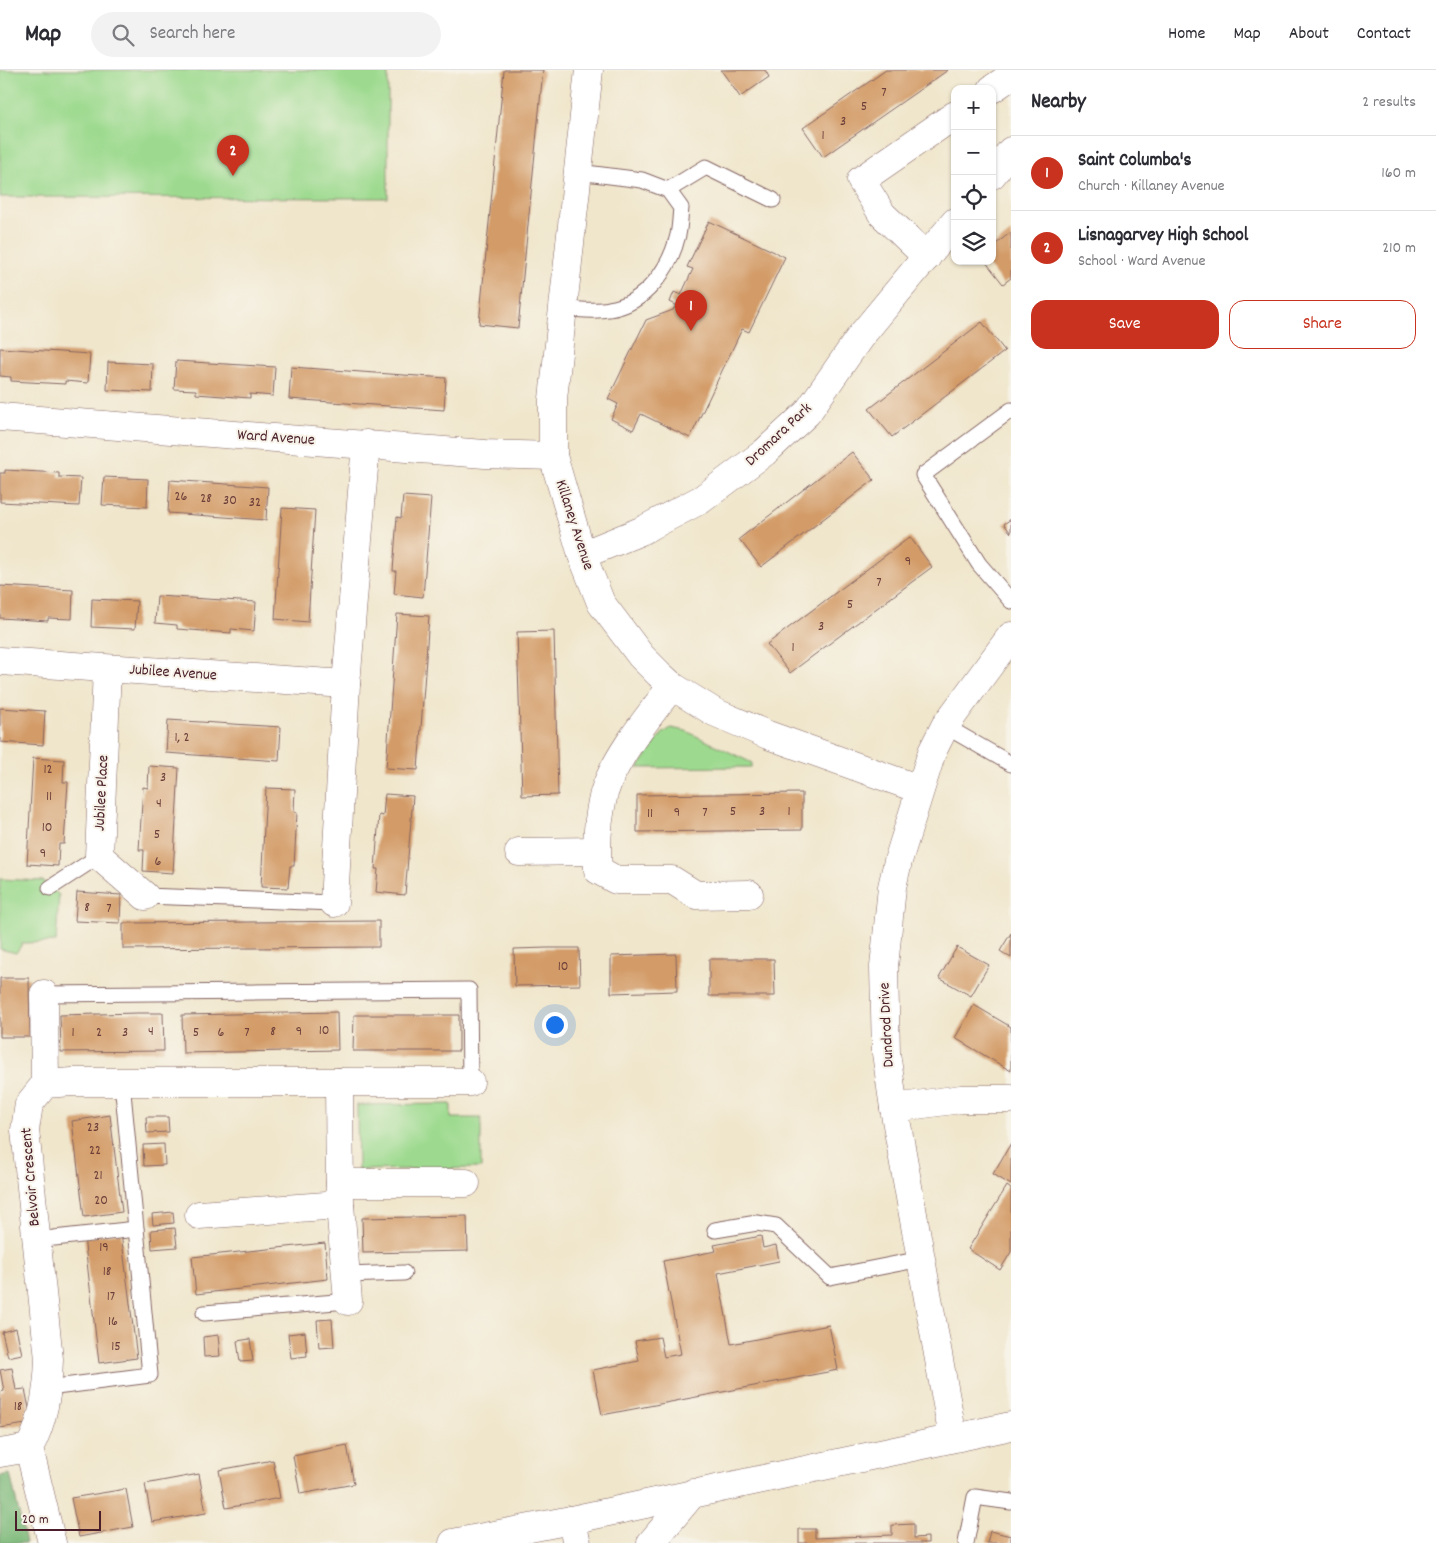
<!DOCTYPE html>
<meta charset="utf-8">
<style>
:root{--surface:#fff;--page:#f2f2f3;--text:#2b2b33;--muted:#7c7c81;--line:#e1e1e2;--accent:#c8321e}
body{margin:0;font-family:Dekko,sans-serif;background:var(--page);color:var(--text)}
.controls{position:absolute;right:15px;top:15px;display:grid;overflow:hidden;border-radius:10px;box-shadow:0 1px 4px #0004}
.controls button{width:45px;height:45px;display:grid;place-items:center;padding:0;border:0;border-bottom:1px solid var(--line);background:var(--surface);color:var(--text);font:25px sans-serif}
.scale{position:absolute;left:15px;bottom:12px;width:86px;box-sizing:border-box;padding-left:5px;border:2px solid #4a1f2b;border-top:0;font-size:14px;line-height:18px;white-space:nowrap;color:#4a1f2b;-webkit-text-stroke:4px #f7f3e8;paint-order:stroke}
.you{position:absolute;left:554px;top:954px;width:18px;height:18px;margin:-12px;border:4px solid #fff;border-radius:50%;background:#1a73e8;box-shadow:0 0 0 8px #1a73e833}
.badge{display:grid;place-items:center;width:32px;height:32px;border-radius:50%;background:var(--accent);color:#fff;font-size:16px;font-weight:700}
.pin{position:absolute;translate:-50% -41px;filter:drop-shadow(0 1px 2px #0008)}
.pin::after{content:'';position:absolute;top:26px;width:18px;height:15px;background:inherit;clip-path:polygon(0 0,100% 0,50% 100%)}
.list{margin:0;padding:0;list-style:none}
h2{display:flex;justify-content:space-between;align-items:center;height:65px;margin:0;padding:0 20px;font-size:21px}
h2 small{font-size:16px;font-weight:400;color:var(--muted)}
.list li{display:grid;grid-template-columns:32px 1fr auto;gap:15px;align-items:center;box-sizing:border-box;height:75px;padding:0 20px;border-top:1px solid var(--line)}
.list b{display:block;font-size:19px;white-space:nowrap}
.list p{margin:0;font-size:16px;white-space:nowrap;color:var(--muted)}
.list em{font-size:16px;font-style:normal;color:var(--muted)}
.actions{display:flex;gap:10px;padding:15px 20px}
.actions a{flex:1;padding:11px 0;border:1px solid var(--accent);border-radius:15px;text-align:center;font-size:18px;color:var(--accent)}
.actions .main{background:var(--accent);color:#fff}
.icon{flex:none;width:28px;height:28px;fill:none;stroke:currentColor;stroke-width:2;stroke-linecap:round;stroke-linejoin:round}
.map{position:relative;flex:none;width:1011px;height:1473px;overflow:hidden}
header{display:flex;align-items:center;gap:30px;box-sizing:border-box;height:70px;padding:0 25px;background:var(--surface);border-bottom:1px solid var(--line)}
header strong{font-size:24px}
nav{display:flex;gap:28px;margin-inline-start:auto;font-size:18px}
.search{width:350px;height:45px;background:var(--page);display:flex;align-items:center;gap:12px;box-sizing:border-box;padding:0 18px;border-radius:28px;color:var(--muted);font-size:19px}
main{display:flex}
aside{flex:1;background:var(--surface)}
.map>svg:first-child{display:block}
.green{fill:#9dda8f;stroke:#747c5d}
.forest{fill:#7eba7a;stroke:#646c52}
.building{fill:#d39b68}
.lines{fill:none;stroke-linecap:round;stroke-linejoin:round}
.service-casing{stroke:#846563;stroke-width:17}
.minor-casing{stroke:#846563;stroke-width:29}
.secondary-casing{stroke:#846563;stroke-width:29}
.trunk-casing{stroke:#846563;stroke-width:29}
.service{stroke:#fff;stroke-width:15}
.minor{stroke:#fff;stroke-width:28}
.secondary{stroke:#fff;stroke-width:28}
.trunk{stroke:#fff;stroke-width:28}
.labels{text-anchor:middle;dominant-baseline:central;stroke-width:4;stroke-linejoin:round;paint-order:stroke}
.number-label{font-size:14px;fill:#6c3e3a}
.street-label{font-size:16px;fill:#4a1f2b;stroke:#f7f3e8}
</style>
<header>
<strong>Map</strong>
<div class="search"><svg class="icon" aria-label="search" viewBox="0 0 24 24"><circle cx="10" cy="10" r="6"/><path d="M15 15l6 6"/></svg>Search here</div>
<nav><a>Home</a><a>Map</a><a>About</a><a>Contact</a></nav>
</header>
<main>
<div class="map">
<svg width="1011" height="1473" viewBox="0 0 1011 1473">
<rect width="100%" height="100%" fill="#f7f3e8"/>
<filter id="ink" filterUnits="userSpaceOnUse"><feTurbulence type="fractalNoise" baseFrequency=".02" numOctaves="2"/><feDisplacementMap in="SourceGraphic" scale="10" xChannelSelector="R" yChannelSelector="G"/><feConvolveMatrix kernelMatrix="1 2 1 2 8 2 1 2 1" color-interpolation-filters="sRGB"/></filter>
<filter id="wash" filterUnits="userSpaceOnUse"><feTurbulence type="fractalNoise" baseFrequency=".0096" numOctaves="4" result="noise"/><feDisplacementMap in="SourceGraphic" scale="20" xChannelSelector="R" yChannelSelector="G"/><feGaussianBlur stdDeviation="1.12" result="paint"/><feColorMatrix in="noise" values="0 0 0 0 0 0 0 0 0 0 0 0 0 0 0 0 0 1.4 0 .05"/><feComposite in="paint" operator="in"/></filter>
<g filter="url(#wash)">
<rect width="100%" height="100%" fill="#f0e6cc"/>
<g class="green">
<path d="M 0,0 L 388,0 L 388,128 L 0,127 Z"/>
<path d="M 671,658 L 686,661 L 748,691 L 752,693 L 751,697 L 638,698 L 662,664 Z"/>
<path d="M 0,809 L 43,811 L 59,825 L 56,872 L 23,873 L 16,883 L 0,879 Z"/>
<path d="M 451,1034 L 451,1048 L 481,1048 L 481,1098 L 358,1100 L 357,1035 Z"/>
</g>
<path class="forest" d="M 10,1404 L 26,1473 L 0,1473 L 0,1406 Z"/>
<g id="blocks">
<g class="building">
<path d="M 504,0 L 543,0 L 518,258 L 479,254 Z"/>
<path d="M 721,0 L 765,0 L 769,7 L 740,27 Z"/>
<path d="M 886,0 L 948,0 L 823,87 L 803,58 Z"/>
<path d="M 709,151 L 785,187 L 749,262 L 742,259 L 690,368 L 641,344 L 633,360 L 611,349 L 618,334 L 608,329 L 646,250 L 673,240 L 676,235 L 670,232 L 674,222 L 681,225 L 693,199 L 687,197 Z"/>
<path d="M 1011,162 L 1011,208 L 1003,214 L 985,191 L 992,191 L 992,177 Z"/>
<path d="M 982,252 L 1005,281 L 892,367 L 869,339 Z"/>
<path d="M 0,278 L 90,284 L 88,313 L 65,311 L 65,314 L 11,311 L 11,307 L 0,306 Z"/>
<path d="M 176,291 L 275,297 L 273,326 L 250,324 L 250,328 L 196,324 L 196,320 L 174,319 Z"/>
<path d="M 108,292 L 153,294 L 152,322 L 107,320 Z"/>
<path d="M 291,297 L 446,308 L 444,340 L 289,329 Z"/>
<path d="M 852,382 L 874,410 L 761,497 L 739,469 Z"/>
<path d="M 5,400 L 59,403 L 59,407 L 81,408 L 79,436 L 0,432 L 0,403 L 5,403 Z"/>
<path d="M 104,407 L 148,409 L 147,437 L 102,435 Z"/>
<path d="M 170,410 L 268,417 L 266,450 L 168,443 Z"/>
<path d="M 403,426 L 431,428 L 423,527 L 394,524 L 396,501 L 393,501 L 397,447 L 401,448 Z"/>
<path d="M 282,438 L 315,440 L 308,552 L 275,549 Z"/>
<path d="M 1011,449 L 1011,463 L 1004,454 Z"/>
<path d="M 910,467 L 932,497 L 790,603 L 767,574 Z"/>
<path d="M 0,516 L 73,520 L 72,549 L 48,548 L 48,551 L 0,548 Z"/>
<path d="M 157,526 L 256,532 L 254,561 L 231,559 L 231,563 L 177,559 L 177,555 L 155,553 Z"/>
<path d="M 92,529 L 137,531 L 135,559 L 91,557 Z"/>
<path d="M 397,544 L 429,546 L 418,700 L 386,698 Z"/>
<path d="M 554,561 L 558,725 L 522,726 L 517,562 Z"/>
<path d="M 0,638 L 45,641 L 43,675 L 0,672 Z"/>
<path d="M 168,650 L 281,657 L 279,691 L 166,683 Z"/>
<path d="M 33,688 L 64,690 L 63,712 L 68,712 L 64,774 L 59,774 L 58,796 L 27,794 Z"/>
<path d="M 149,696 L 179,698 L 173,803 L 143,801 L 144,780 L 139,780 L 143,717 L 148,718 Z"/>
<path d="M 266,718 L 295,719 L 294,742 L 297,743 L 294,796 L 290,796 L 288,818 L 261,817 Z"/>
<path d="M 802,723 L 802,760 L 637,762 L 637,725 Z"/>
<path d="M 385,724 L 413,726 L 405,825 L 376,822 L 378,799 L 375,799 L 379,745 L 383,746 Z"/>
<path d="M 77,822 L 121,825 L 120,853 L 75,851 Z"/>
<path d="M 379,851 L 379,877 L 123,879 L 123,853 Z"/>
<path d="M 1011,863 L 1011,888 L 1000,881 Z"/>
<path d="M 957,877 L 989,895 L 971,926 L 939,908 Z"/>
<path d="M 547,878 L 579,878 L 580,915 L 515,916 L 514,879 Z"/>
<path d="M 676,884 L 677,921 L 611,923 L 611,886 Z"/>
<path d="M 709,889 L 774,889 L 775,926 L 709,926 Z"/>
<path d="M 0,908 L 29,908 L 30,967 L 0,967 Z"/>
<path d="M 974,935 L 1011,957 L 1011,1001 L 955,968 Z"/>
<path d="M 337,942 L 338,980 L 183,983 L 182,945 Z"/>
<path d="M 138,943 L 163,943 L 164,981 L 61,982 L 60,945 Z"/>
<path d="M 354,945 L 459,945 L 459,981 L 353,981 Z"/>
<path d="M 110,1045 L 122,1142 L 84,1147 L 72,1051 Z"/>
<path d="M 146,1047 L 168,1047 L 169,1062 L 147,1063 Z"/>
<path d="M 1011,1073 L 1011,1115 L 993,1104 Z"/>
<path d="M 164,1074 L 165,1095 L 144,1096 L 143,1075 Z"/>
<path d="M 1007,1116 L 1011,1119 L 1011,1182 L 1000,1200 L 968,1179 Z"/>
<path d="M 173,1142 L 174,1153 L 153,1155 L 152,1144 Z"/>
<path d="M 467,1146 L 468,1181 L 363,1183 L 362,1148 Z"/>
<path d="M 175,1158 L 177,1177 L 152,1179 L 151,1160 Z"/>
<path d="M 121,1163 L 137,1288 L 99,1293 L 84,1167 Z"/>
<path d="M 761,1166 L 763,1178 L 776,1175 L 779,1191 L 718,1203 L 731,1274 L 829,1255 L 838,1300 L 602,1345 L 593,1300 L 639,1291 L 635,1271 L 660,1267 L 664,1287 L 681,1284 L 663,1191 L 716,1181 L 714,1175 Z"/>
<path d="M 325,1173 L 328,1209 L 196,1224 L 192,1187 Z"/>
<path d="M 332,1249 L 334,1277 L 319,1278 L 317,1250 Z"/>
<path d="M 16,1258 L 22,1284 L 8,1287 L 2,1262 Z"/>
<path d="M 305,1262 L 307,1286 L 291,1288 L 288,1264 Z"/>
<path d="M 218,1265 L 220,1286 L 204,1287 L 203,1267 Z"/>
<path d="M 250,1269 L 253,1291 L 240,1292 L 237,1271 Z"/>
<path d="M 12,1298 L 16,1320 L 25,1319 L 32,1353 L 0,1358 L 0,1322 L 4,1321 L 0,1300 Z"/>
<path d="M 347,1375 L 354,1414 L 300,1424 L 293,1386 Z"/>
<path d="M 273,1390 L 280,1428 L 226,1438 L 219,1400 Z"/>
<path d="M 199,1404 L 206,1443 L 152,1452 L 145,1414 Z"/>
<path d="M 126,1419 L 133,1457 L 79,1467 L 71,1428 Z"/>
<path d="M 914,1454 L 914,1468 L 928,1467 L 928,1473 L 799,1473 L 799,1459 L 815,1459 L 815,1468 L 892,1465 L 892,1455 Z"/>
<path d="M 990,1461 L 1011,1466 L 1011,1473 L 987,1473 Z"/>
</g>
</g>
</g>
<g filter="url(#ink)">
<use href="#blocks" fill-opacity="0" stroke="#846563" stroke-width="1"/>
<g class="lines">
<g class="service-casing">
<g id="service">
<path d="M 668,120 L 706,97 L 773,130"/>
<path d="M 563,239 C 577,239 594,242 609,239 C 645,234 670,199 678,165 C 680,156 680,147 681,138 L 668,120 L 642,110 L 578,102"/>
<path d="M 1011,340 L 923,405 L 979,494 L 1011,531"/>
<path d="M 945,656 L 1011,694"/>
<path d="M 50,818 L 99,786"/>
<path d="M 145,826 L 334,833"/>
<path d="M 44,924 L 469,920 L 470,1012"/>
<path d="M 715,1160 L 757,1153 L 776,1156 L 830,1207 L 921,1189"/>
<path d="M 36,1170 L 136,1159"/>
<path d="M 346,1205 L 404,1203"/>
<path d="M 204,1243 L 348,1231"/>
<path d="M 48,1318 L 150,1305 L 122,1012"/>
<path d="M 966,1473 L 975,1427 L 1011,1432"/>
</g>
</g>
<g class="minor-casing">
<g id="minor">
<path d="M 589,0 L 553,329 L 553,386 L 582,485 L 601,533 L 641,586 L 659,604 L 672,616 L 714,642 L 768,665 L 919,719"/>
<path d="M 992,19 L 1011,6"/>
<path d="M 992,105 L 1011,81"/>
<path d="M 927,187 L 882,144 L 861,110 L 955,45"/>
<path d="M 0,347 L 485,384 L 553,386"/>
<path d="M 582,485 L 641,461 L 702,429 L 765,382 L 807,343 L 860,267 L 955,152"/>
<path d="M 0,591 L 346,614"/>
<path d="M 107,599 L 99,786 L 145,826"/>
<path d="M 672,616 C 649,646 615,687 604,723 C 598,747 596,776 598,800 L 616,810 L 672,810 L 696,825 L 749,824"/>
<path d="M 519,782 L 596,781"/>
<path d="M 334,833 L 346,614 L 366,374"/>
<path d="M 44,924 L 45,1014"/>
<path d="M 339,1012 L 340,1135 L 348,1231"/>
<path d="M 894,1038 L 961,1029 L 1011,1029"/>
<path d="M 340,1113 L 466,1113"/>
<path d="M 199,1145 L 340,1135"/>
<path d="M 953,1368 L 894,1038 L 886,983 L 884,897 L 892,817 L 898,791 L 932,682 L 945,656 L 1011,566"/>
<path d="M 0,1383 L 29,1378"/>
<path d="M 52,1473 L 29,1378 C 44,1351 48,1320 49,1289 L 25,1060 L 29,1034 L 45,1014 L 73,1012 L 470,1012"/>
</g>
</g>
<g class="secondary-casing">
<g id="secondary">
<path d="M 571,1450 L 577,1473"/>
<path d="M 651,1473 L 693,1423"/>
</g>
</g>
<g class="trunk-casing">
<path id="trunk" d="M 453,1473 L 571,1450 L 1011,1356"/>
</g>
<use href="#service" class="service"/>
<use href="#minor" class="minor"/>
<use href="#secondary" class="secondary"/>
<use href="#trunk" class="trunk"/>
</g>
</g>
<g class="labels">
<g class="number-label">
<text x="884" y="23">7</text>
<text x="864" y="37">5</text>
<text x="843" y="52">3</text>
<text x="823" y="66">1</text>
<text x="181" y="427">26</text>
<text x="206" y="429">28</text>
<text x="230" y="431">30</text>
<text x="255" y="433">32</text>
<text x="908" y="492">9</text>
<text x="879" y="513">7</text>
<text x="850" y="535">5</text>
<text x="821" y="557">3</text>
<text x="793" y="578">1</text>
<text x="182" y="668">1, 2</text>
<text x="48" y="700">12</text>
<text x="163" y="708">3</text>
<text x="49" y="727">11</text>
<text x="159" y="734">4</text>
<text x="733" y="742">5</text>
<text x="762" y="742">3</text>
<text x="789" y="742">1</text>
<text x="677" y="743">9</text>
<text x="705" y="743">7</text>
<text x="650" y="744">11</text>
<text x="47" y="758">10</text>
<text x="157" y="765">5</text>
<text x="43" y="784">9</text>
<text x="158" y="792">6</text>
<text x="87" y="838">8</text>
<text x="109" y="839">7</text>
<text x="563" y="897">10</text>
<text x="324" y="961">10</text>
<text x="151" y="962">4</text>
<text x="273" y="962">8</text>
<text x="299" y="962">9</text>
<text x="73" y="963">1</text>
<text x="99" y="963">2</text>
<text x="125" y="963">3</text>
<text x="196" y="963">5</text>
<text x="221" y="963">6</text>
<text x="247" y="963">7</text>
<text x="93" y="1058">23</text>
<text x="95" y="1081">22</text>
<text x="98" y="1106">21</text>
<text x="101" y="1131">20</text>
<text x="104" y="1178">19</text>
<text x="107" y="1202">18</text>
<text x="111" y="1227">17</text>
<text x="113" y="1252">16</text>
<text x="116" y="1277">15</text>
<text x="18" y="1337">18</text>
</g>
<g class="street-label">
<text transform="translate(779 365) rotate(-43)">Dromara Park</text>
<text transform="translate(276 368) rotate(4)">Ward Avenue</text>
<text transform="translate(574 455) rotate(72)">Killaney Avenue</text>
<text transform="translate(173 603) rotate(4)">Jubilee Avenue</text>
<text transform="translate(102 723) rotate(-87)">Jubilee Place</text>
<text transform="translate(887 955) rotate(-93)">Dundrod Drive</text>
<text transform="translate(31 1107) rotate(-95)">Belvoir Crescent</text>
</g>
</g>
</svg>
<div class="controls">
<button>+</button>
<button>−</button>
<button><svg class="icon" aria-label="locate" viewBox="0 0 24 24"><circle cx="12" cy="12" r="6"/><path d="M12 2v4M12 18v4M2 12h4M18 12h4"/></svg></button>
<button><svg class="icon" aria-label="layers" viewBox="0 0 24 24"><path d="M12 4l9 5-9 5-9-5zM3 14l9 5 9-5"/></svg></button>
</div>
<div class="scale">20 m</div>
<div class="you"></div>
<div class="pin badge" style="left:691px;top:261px">1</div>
<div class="pin badge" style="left:233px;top:106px">2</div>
</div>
<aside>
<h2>Nearby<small>2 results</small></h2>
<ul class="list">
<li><span class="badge">1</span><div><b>Saint Columba's</b><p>Church · Killaney Avenue</p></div><em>160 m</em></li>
<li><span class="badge">2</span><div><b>Lisnagarvey High School</b><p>School · Ward Avenue</p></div><em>210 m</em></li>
</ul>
<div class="actions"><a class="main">Save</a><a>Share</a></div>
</aside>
</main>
